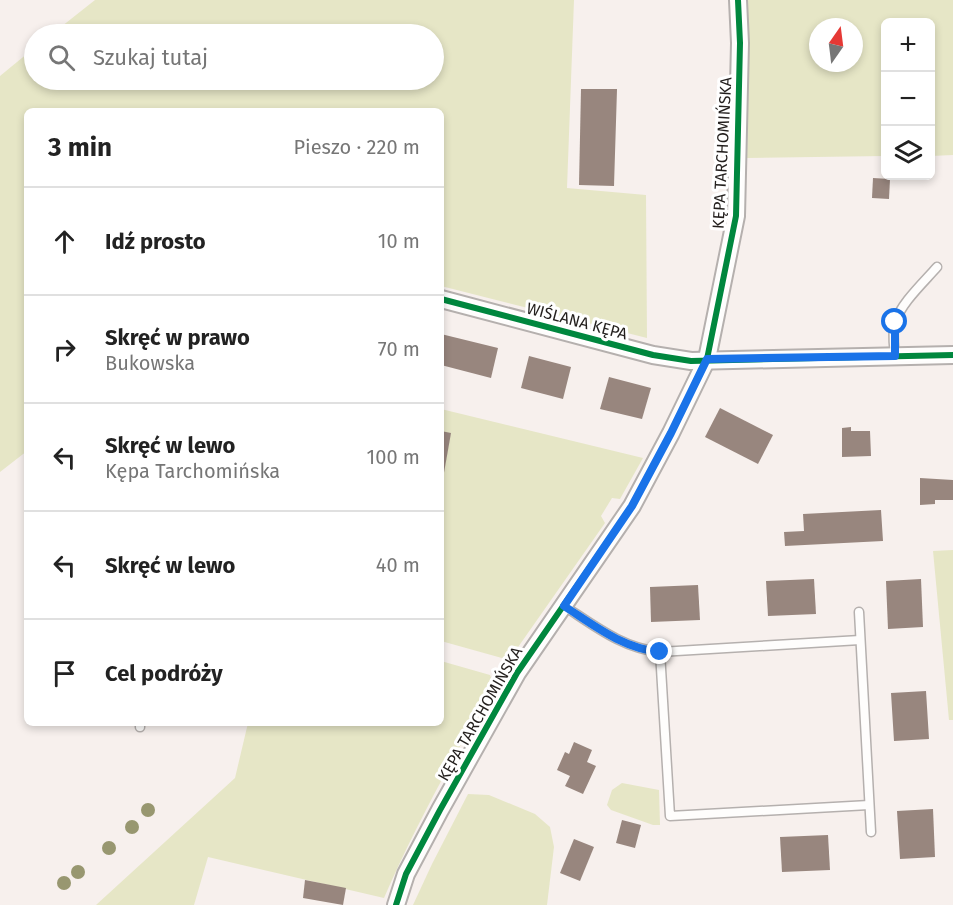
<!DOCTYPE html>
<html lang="pl">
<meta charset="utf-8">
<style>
:root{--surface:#fff;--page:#f2f2f2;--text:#222;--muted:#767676;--line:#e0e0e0}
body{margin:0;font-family:"Fira Sans",sans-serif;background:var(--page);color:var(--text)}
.controls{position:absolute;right:18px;top:18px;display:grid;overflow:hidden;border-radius:9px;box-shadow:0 3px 9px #0003}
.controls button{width:54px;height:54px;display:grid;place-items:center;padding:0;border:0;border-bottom:2px solid var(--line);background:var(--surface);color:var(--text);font:30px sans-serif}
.compass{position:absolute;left:809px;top:18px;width:54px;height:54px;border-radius:50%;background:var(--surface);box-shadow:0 3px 9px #0003;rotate:14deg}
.stop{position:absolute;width:18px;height:18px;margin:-14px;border:4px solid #1a73e8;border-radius:50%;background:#fff}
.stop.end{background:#1a73e8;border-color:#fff;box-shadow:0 2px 6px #0008}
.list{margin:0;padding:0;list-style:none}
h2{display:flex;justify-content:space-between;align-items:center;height:78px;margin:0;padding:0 24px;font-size:26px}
h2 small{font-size:20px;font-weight:400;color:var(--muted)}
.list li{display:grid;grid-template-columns:39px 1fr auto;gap:18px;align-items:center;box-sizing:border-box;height:108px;padding:0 24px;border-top:2px solid var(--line)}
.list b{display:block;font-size:22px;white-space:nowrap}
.list p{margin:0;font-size:20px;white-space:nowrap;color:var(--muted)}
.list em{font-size:20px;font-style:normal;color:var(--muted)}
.icon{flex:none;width:33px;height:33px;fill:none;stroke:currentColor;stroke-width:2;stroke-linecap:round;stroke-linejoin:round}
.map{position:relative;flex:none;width:953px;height:905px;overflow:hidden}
.search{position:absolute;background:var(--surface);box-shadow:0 3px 9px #0003;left:24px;top:24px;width:420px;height:66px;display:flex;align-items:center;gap:15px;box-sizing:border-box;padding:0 21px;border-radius:33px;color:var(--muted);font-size:22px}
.panel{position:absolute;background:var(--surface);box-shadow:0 3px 9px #0003;left:24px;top:108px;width:420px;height:618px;border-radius:9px}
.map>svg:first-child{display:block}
.green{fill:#e6e6c6;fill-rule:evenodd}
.building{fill:#98867e}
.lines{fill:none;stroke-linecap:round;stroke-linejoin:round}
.lane-casing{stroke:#b5b0ae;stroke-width:11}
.street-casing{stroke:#b5b0ae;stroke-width:20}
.lane{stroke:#fefdfc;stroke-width:8}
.street{stroke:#fefdfc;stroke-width:16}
.cycleway-casing{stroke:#fff;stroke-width:10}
.cycleway{stroke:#00873e;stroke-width:6}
.tree{fill:#989770}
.route{stroke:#1a73e8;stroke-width:8}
.labels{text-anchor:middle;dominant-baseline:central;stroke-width:6;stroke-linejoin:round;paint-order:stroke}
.street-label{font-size:16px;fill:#231f1d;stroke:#fff}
</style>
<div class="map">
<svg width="953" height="905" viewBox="0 0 953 905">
<rect width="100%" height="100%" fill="#f7f0ed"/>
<g class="green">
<path d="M 95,0 L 574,0 L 567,188 L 646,195 L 647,338 L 441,286 L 441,111 L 27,111 L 27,451 L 0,472 L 0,76 L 34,48 L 34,80 L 434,80 L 434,34 L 52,34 Z"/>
<path d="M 745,0 L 953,0 L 953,155 L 931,156 L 930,22 L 886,22 L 885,156 L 747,158 L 749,55 ZM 818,27 L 854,27 L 854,63 L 818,63 Z"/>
<path d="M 441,409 L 643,458 L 620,499 L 612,498 L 601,516 L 605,523 L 509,660 L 441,641 Z"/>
<path d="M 953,550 L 953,720 L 949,720 L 933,551 Z"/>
<path d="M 441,661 L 490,675 L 494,685 C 455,755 416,824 384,898 L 208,857 L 194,905 L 96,905 L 235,778 L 248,723 L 441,723 Z"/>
<path d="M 622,783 L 659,790 L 660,825 L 653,825 L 611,810 L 607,805 L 612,790 Z"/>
<path d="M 468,794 L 489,795 L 535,814 L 550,827 L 554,847 L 547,905 L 413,905 L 432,864 Z"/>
</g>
<g class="building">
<path d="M 581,89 L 617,89 L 614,186 L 579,185 Z"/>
<path d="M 873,178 L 890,179 L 889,199 L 872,198 Z"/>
<path d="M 441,334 L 498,348 L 491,378 L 441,365 Z"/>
<path d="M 529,356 L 571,367 L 563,399 L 521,388 Z"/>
<path d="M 609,377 L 651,388 L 642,419 L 600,409 Z"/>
<path d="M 720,408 L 773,435 L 758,464 L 705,437 Z"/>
<path d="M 851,427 L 851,431 L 870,431 L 871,456 L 842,457 L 842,428 Z"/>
<path d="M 441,431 L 451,433 L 442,484 L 441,483 Z"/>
<path d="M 920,478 L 953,480 L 953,500 L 935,500 L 935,504 L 920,505 Z"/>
<path d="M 881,510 L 883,541 L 785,546 L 784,532 L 804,531 L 803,514 Z"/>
<path d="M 814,579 L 816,614 L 768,616 L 766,581 Z"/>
<path d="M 921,579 L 923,627 L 888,629 L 886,581 Z"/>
<path d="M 698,585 L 700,620 L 651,622 L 650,587 Z"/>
<path d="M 926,691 L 929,739 L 894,741 L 891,693 Z"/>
<path d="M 574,742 L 592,750 L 587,762 L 596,766 L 583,794 L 565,786 L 570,776 L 557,770 L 565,752 L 569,754 Z"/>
<path d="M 933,809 L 935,857 L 900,859 L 897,811 Z"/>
<path d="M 622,820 L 641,825 L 635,848 L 616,843 Z"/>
<path d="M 828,835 L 830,870 L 782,872 L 780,837 Z"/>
<path d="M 574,839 L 594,847 L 580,881 L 560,873 Z"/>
<path d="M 305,880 L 346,888 L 343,905 L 303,898 Z"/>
</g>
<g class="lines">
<g class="lane-casing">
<g id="lane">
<path d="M 895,356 C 894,345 892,334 895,323 C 900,304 924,282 937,267"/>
<path d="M 564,606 C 595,626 622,648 660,652 L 860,640"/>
<path d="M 859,612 L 871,832"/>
<path d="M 660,652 L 670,816 L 869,805"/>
<path d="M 140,723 L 140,727"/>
</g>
</g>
<g class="street-casing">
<g id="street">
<path d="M 441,299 L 653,355 L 691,361 L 953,355"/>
<path d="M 396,905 L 406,874 L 440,810 L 517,673 L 632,506 L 671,433 L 707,359 L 736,216 L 740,43 L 738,0"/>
</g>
</g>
<use href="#lane" class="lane"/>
<use href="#street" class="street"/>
<g class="cycleway-casing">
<g id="cycleway">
<path d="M 441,299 L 653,355 L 691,361 L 953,355"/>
<path d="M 396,905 L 406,874 L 440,810 L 517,673 L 632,506 L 671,433 L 707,359 L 736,216 L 740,43 L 738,0"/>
</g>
</g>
<use href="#cycleway" class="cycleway"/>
</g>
<g class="tree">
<circle cx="148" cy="810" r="7"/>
<circle cx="132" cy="827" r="7"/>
<circle cx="109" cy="848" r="7"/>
<circle cx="78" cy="872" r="7"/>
<circle cx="64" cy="883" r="7"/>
</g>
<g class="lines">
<path class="route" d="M 660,652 C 622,648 595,626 564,606 L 632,506 L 671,433 L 707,359 L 895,356 L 895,322"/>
</g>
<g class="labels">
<g class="street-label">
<text transform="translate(722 153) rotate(-87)">KĘPA TARCHOMIŃSKA</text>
<text transform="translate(577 321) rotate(15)">WIŚLANA KĘPA</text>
<text transform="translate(480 714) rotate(-60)">KĘPA TARCHOMIŃSKA</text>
</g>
</g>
</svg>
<div class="controls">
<button>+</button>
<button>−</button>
<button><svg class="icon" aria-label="layers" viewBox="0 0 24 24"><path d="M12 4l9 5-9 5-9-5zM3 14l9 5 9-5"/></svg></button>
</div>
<svg class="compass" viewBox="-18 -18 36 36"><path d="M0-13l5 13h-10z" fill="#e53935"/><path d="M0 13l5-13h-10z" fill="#767676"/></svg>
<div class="stop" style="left:895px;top:322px"></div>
<div class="stop end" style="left:660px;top:652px"></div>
<div class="search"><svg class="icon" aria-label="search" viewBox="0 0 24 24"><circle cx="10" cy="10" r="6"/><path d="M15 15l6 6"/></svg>Szukaj tutaj</div>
<section class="panel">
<h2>3 min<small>Pieszo · 220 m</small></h2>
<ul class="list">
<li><svg class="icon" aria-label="ahead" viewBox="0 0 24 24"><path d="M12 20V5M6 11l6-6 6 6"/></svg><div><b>Idź prosto</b></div><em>10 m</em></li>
<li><svg class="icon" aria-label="right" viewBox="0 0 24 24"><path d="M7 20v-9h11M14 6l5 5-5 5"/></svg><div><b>Skręć w prawo</b><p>Bukowska</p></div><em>70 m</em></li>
<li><svg class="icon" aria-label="left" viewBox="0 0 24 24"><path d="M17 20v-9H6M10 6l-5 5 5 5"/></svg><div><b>Skręć w lewo</b><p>Kępa Tarchomińska</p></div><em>100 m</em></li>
<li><svg class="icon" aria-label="left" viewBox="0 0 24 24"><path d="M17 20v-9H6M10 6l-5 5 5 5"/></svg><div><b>Skręć w lewo</b></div><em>40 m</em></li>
<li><svg class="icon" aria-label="arrive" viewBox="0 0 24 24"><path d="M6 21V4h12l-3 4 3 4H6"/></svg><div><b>Cel podróży</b></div></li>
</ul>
</section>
</div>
